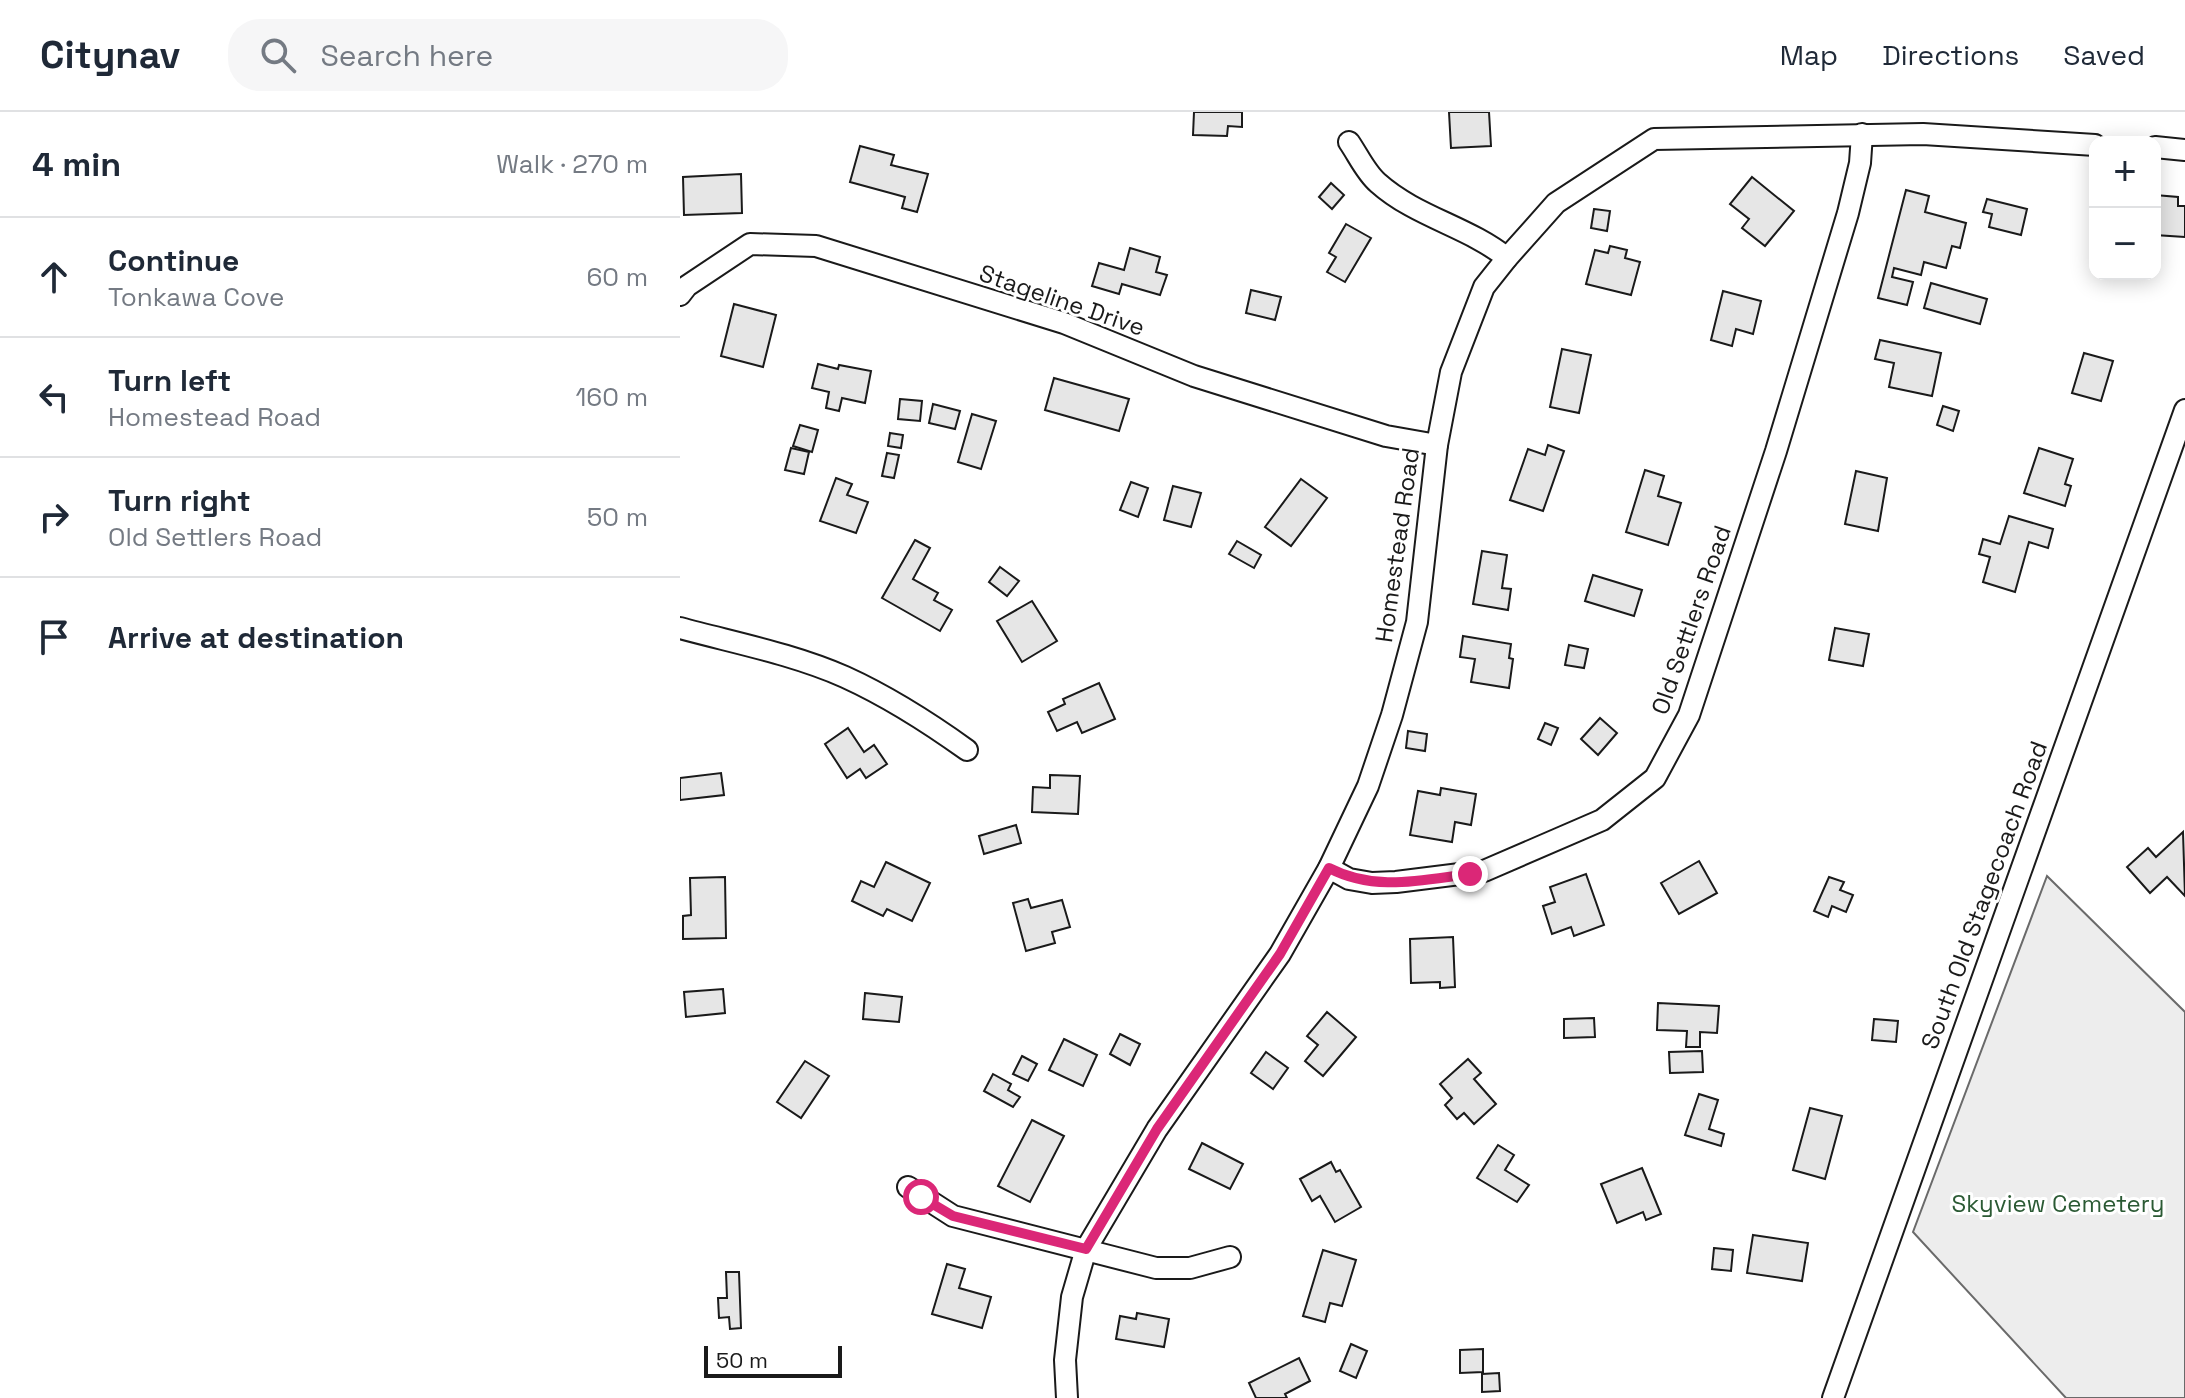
<!DOCTYPE html>
<meta charset="utf-8">
<style>
:root{--surface:#fff;--page:#f6f6f7;--text:#1f2937;--muted:#747a83;--line:#e0e1e3}
body{margin:0;font-family:"Space Grotesk",sans-serif;background:var(--page);color:var(--text)}
.controls{position:absolute;right:24px;top:24px;display:grid;overflow:hidden;border-radius:16px;box-shadow:0 4px 20px #0003}
.controls button{width:72px;height:72px;display:grid;place-items:center;padding:0;border:0;border-bottom:2px solid var(--line);background:var(--surface);color:var(--text);font:40px sans-serif}
.scale{position:absolute;left:24px;bottom:20px;width:138px;box-sizing:border-box;padding-left:8px;border:4px solid #1a1a1a;border-top:0;font-size:22px;line-height:28px;white-space:nowrap;color:#1a1a1a;-webkit-text-stroke:6px #fff;paint-order:stroke}
.stop{position:absolute;width:24px;height:24px;margin:-18px;border:6px solid #db2777;border-radius:50%;background:#fff}
.stop.end{background:#db2777;border-color:#fff;box-shadow:0 2px 8px #0008}
.list{margin:0;padding:0;list-style:none}
h2{display:flex;justify-content:space-between;align-items:center;height:104px;margin:0;padding:0 32px;font-size:34px}
h2 small{font-size:26px;font-weight:400;color:var(--muted)}
.list li{display:grid;grid-template-columns:52px 1fr auto;gap:24px;align-items:center;box-sizing:border-box;height:120px;padding:0 32px;border-top:2px solid var(--line)}
.list b{display:block;font-size:30px;white-space:nowrap}
.list p{margin:0;font-size:26px;white-space:nowrap;color:var(--muted)}
.list em{font-size:26px;font-style:normal;color:var(--muted)}
.icon{flex:none;width:44px;height:44px;fill:none;stroke:currentColor;stroke-width:2;stroke-linecap:round;stroke-linejoin:round}
.map{position:relative;flex:none;width:1505px;height:1286px;overflow:hidden}
header{display:flex;align-items:center;gap:48px;box-sizing:border-box;height:112px;padding:0 40px;background:var(--surface);border-bottom:2px solid var(--line)}
header strong{font-size:38px}
nav{display:flex;gap:44px;margin-inline-start:auto;font-size:28px}
.search{width:560px;height:72px;background:var(--page);display:flex;align-items:center;gap:20px;box-sizing:border-box;padding:0 28px;border-radius:32px;color:var(--muted);font-size:30px}
main{display:flex}
aside{flex:1;background:var(--surface)}
.map>svg:first-child{display:block}
.built{fill:#ededed;stroke:#6a6a6a;stroke-width:2}
.building{fill:#e6e6e6;stroke:#1a1a1a;stroke-width:2}
.lines{fill:none;stroke-linecap:round;stroke-linejoin:round}
.minor-casing{stroke:#1a1a1a;stroke-width:24}
.minor{stroke:#fff;stroke-width:20}
.route{stroke:#db2777;stroke-width:10}
.labels{text-anchor:middle;dominant-baseline:central;stroke-width:6;stroke-linejoin:round;paint-order:stroke}
.street-label{font-size:24px;fill:#1a1a1a;stroke:#fff}
.park-label{font-size:24px;fill:#2b5a34;stroke:#fff}
</style>
<header>
<strong>Citynav</strong>
<div class="search"><svg class="icon" aria-label="search" viewBox="0 0 24 24"><circle cx="10" cy="10" r="6"/><path d="M15 15l6 6"/></svg>Search here</div>
<nav><a>Map</a><a>Directions</a><a>Saved</a></nav>
</header>
<main>
<aside>
<h2>4 min<small>Walk · 270 m</small></h2>
<ul class="list">
<li><svg class="icon" aria-label="ahead" viewBox="0 0 24 24"><path d="M12 20V5M6 11l6-6 6 6"/></svg><div><b>Continue</b><p>Tonkawa Cove</p></div><em>60 m</em></li>
<li><svg class="icon" aria-label="left" viewBox="0 0 24 24"><path d="M17 20v-9H6M10 6l-5 5 5 5"/></svg><div><b>Turn left</b><p>Homestead Road</p></div><em>160 m</em></li>
<li><svg class="icon" aria-label="right" viewBox="0 0 24 24"><path d="M7 20v-9h11M14 6l5 5-5 5"/></svg><div><b>Turn right</b><p>Old Settlers Road</p></div><em>50 m</em></li>
<li><svg class="icon" aria-label="arrive" viewBox="0 0 24 24"><path d="M6 21V4h12l-3 4 3 4H6"/></svg><div><b>Arrive at destination</b></div></li>
</ul>
</aside>
<div class="map">
<svg width="1505" height="1286" viewBox="0 0 1505 1286">
<rect width="100%" height="100%" fill="#fff"/>
<path class="built" d="M 1367,764 L 1505,900 L 1505,1286 L 1386,1286 L 1233,1120 Z"/>
<g class="building">
<path d="M 514,0 L 562,0 L 562,15 L 548,14 L 547,24 L 513,23 Z"/>
<path d="M 769,0 L 809,0 L 811,34 L 771,36 Z"/>
<path d="M 180,34 L 214,43 L 211,53 L 248,62 L 237,100 L 222,96 L 225,85 L 170,70 Z"/>
<path d="M 61,62 L 62,101 L 4,103 L 3,65 Z"/>
<path d="M 1072,65 L 1114,99 L 1085,134 L 1062,116 L 1069,107 L 1050,92 Z"/>
<path d="M 651,71 L 664,83 L 652,97 L 639,85 Z"/>
<path d="M 1226,78 L 1249,84 L 1245,100 L 1286,111 L 1280,136 L 1272,134 L 1266,156 L 1244,150 L 1241,163 L 1214,156 L 1212,165 L 1233,170 L 1227,193 L 1198,186 Z"/>
<path d="M 1475,83 L 1498,85 L 1498,94 L 1505,94 L 1505,125 L 1475,123 Z"/>
<path d="M 1307,87 L 1347,97 L 1341,123 L 1309,115 L 1312,102 L 1303,100 Z"/>
<path d="M 914,97 L 930,99 L 927,119 L 911,116 Z"/>
<path d="M 666,112 L 691,126 L 665,170 L 647,160 L 656,145 L 649,141 Z"/>
<path d="M 930,134 L 947,138 L 945,146 L 960,150 L 951,183 L 906,172 L 915,138 L 928,141 Z"/>
<path d="M 450,136 L 480,145 L 476,160 L 487,163 L 480,183 L 442,172 L 439,182 L 412,174 L 419,151 L 444,158 Z"/>
<path d="M 1251,171 L 1307,187 L 1300,212 L 1244,196 Z"/>
<path d="M 571,178 L 601,185 L 595,208 L 566,201 Z"/>
<path d="M 1043,179 L 1081,189 L 1073,222 L 1056,217 L 1052,234 L 1031,228 Z"/>
<path d="M 54,192 L 96,203 L 83,255 L 41,244 Z"/>
<path d="M 1200,228 L 1261,241 L 1252,284 L 1209,275 L 1214,251 L 1195,247 Z"/>
<path d="M 882,237 L 911,243 L 899,301 L 870,295 Z"/>
<path d="M 1404,241 L 1433,249 L 1421,289 L 1392,281 Z"/>
<path d="M 138,252 L 158,257 L 159,253 L 191,259 L 185,291 L 162,286 L 159,299 L 146,296 L 149,280 L 132,276 Z"/>
<path d="M 374,266 L 449,287 L 439,319 L 365,298 Z"/>
<path d="M 220,287 L 242,289 L 240,309 L 218,307 Z"/>
<path d="M 253,292 L 280,299 L 275,317 L 249,311 Z"/>
<path d="M 1263,294 L 1279,299 L 1273,319 L 1257,313 Z"/>
<path d="M 292,302 L 316,309 L 301,357 L 278,350 Z"/>
<path d="M 120,313 L 138,318 L 132,340 L 113,334 Z"/>
<path d="M 210,321 L 223,323 L 221,336 L 208,334 Z"/>
<path d="M 868,333 L 884,339 L 863,399 L 830,388 L 848,337 L 865,343 Z"/>
<path d="M 111,336 L 129,340 L 124,362 L 105,358 Z"/>
<path d="M 1359,336 L 1393,347 L 1385,372 L 1391,374 L 1385,394 L 1344,381 Z"/>
<path d="M 207,341 L 219,343 L 214,366 L 202,364 Z"/>
<path d="M 965,358 L 984,364 L 978,384 L 1001,391 L 988,433 L 946,420 Z"/>
<path d="M 1176,359 L 1207,366 L 1198,419 L 1165,412 Z"/>
<path d="M 156,366 L 172,372 L 167,383 L 188,390 L 176,421 L 140,409 Z"/>
<path d="M 621,367 L 647,386 L 611,434 L 585,415 Z"/>
<path d="M 451,370 L 468,376 L 458,405 L 440,398 Z"/>
<path d="M 493,374 L 521,381 L 511,415 L 484,408 Z"/>
<path d="M 1329,404 L 1373,417 L 1368,436 L 1349,430 L 1335,480 L 1303,470 L 1310,445 L 1299,442 L 1303,427 L 1320,432 Z"/>
<path d="M 235,428 L 250,436 L 233,467 L 258,481 L 254,488 L 272,498 L 260,519 L 202,486 Z"/>
<path d="M 557,429 L 581,443 L 574,456 L 549,442 Z"/>
<path d="M 802,439 L 827,443 L 822,476 L 831,477 L 828,498 L 793,492 Z"/>
<path d="M 320,455 L 339,469 L 327,484 L 309,470 Z"/>
<path d="M 913,463 L 962,478 L 954,504 L 905,489 Z"/>
<path d="M 352,489 L 377,529 L 342,550 L 317,509 Z"/>
<path d="M 1155,516 L 1189,522 L 1183,554 L 1149,548 Z"/>
<path d="M 783,524 L 831,532 L 829,546 L 833,547 L 829,576 L 791,570 L 795,547 L 780,545 Z"/>
<path d="M 889,533 L 908,537 L 904,556 L 885,553 Z"/>
<path d="M 419,571 L 435,607 L 402,621 L 397,610 L 377,619 L 368,600 L 385,592 L 383,587 Z"/>
<path d="M 920,606 L 937,621 L 918,643 L 901,627 Z"/>
<path d="M 865,611 L 878,616 L 871,633 L 858,627 Z"/>
<path d="M 168,616 L 184,640 L 194,633 L 207,652 L 186,666 L 180,657 L 167,666 L 145,632 Z"/>
<path d="M 728,619 L 747,622 L 745,639 L 726,636 Z"/>
<path d="M 41,661 L 44,683 L 0,688 L 0,666 Z"/>
<path d="M 370,663 L 400,664 L 398,702 L 352,700 L 353,675 L 370,676 Z"/>
<path d="M 761,676 L 796,682 L 791,713 L 775,710 L 772,730 L 730,723 L 738,679 L 760,683 Z"/>
<path d="M 336,713 L 341,731 L 304,742 L 299,724 Z"/>
<path d="M 1503,720 L 1505,784 L 1487,765 L 1470,781 L 1447,755 L 1468,736 L 1476,745 Z"/>
<path d="M 1019,749 L 1037,781 L 999,802 L 981,771 Z"/>
<path d="M 206,750 L 250,771 L 232,809 L 207,797 L 203,804 L 172,789 L 181,769 L 194,775 Z"/>
<path d="M 906,762 L 924,813 L 894,824 L 891,815 L 872,822 L 863,794 L 875,790 L 870,775 Z"/>
<path d="M 45,765 L 46,826 L 3,827 L 3,804 L 11,803 L 10,766 Z"/>
<path d="M 1149,765 L 1164,770 L 1160,778 L 1173,783 L 1166,800 L 1152,794 L 1148,805 L 1134,799 Z"/>
<path d="M 348,787 L 351,796 L 382,788 L 390,815 L 372,820 L 375,831 L 346,839 L 333,791 Z"/>
<path d="M 773,825 L 775,875 L 760,876 L 760,870 L 731,871 L 730,827 Z"/>
<path d="M 43,877 L 45,901 L 6,905 L 4,880 Z"/>
<path d="M 185,881 L 222,885 L 219,910 L 183,907 Z"/>
<path d="M 978,891 L 1039,894 L 1037,921 L 1020,920 L 1020,935 L 1006,935 L 1007,919 L 977,918 Z"/>
<path d="M 647,900 L 676,925 L 643,964 L 625,949 L 638,933 L 627,924 Z"/>
<path d="M 914,906 L 915,925 L 884,926 L 884,907 Z"/>
<path d="M 1194,907 L 1218,909 L 1216,930 L 1192,928 Z"/>
<path d="M 440,922 L 460,932 L 450,953 L 430,942 Z"/>
<path d="M 384,927 L 417,943 L 403,974 L 369,958 Z"/>
<path d="M 1022,939 L 1023,960 L 990,961 L 989,940 Z"/>
<path d="M 586,940 L 608,956 L 593,977 L 571,961 Z"/>
<path d="M 342,944 L 357,952 L 348,969 L 333,962 Z"/>
<path d="M 788,947 L 801,961 L 794,967 L 816,992 L 794,1012 L 784,1001 L 777,1007 L 765,993 L 772,986 L 760,972 Z"/>
<path d="M 125,949 L 149,964 L 121,1006 L 97,990 Z"/>
<path d="M 313,962 L 331,972 L 328,978 L 340,985 L 333,995 L 304,979 Z"/>
<path d="M 1019,982 L 1038,988 L 1029,1017 L 1044,1022 L 1041,1034 L 1005,1023 Z"/>
<path d="M 1130,996 L 1162,1004 L 1145,1067 L 1113,1058 Z"/>
<path d="M 352,1008 L 384,1024 L 350,1090 L 318,1074 Z"/>
<path d="M 522,1031 L 563,1052 L 550,1077 L 509,1057 Z"/>
<path d="M 818,1033 L 834,1043 L 825,1058 L 849,1073 L 837,1090 L 797,1066 Z"/>
<path d="M 651,1050 L 656,1060 L 660,1058 L 681,1095 L 655,1110 L 640,1084 L 632,1089 L 620,1067 Z"/>
<path d="M 962,1056 L 981,1102 L 966,1108 L 963,1100 L 937,1111 L 921,1072 Z"/>
<path d="M 1073,1123 L 1128,1131 L 1122,1169 L 1067,1161 Z"/>
<path d="M 1034,1136 L 1053,1138 L 1051,1159 L 1032,1157 Z"/>
<path d="M 643,1138 L 676,1148 L 662,1194 L 650,1191 L 645,1210 L 623,1204 Z"/>
<path d="M 267,1152 L 285,1157 L 279,1176 L 311,1185 L 302,1216 L 252,1202 Z"/>
<path d="M 46,1160 L 59,1160 L 61,1216 L 50,1217 L 49,1205 L 39,1206 L 38,1186 L 47,1186 Z"/>
<path d="M 457,1201 L 489,1207 L 484,1235 L 436,1227 L 440,1204 L 456,1207 Z"/>
<path d="M 671,1232 L 687,1239 L 676,1266 L 660,1259 Z"/>
<path d="M 803,1237 L 803,1260 L 780,1261 L 780,1238 Z"/>
<path d="M 619,1246 L 630,1269 L 605,1282 L 607,1286 L 576,1286 L 569,1271 Z"/>
<path d="M 819,1261 L 820,1279 L 802,1280 L 802,1262 Z"/>
</g>
<g class="lines">
<g class="minor-casing">
<g id="minor">
<path d="M 669,30 C 678,43 686,61 698,71 C 736,105 789,115 827,146"/>
<path d="M 1475,35 L 1505,38"/>
<path d="M 0,183 L 7,174 L 70,132 L 136,134 L 384,211 L 514,264 L 706,324 L 757,333"/>
<path d="M 0,516 C 55,531 113,542 165,565 C 209,585 248,610 287,638"/>
<path d="M 649,756 L 669,767 L 692,771 L 716,770 L 804,759 L 922,708 L 975,666 L 1009,603 L 1096,339 L 1168,101 L 1180,51 L 1182,22"/>
<path d="M 228,1075 L 273,1104 L 476,1156 L 510,1156 L 550,1145"/>
<path d="M 387,1286 L 385,1248 L 392,1185 L 406,1137 L 477,1017 L 600,842 L 649,756 L 688,674 L 712,603 L 737,510 L 757,333 L 771,260 L 804,175 L 827,146 L 876,91 L 974,27 L 1243,22 L 1415,33"/>
<path d="M 1153,1286 L 1505,298"/>
</g>
</g>
<use href="#minor" class="minor"/>
</g>
<g class="lines">
<path class="route" d="M 241,1085 L 273,1104 L 406,1137 L 477,1017 L 600,842 L 649,756 C 695,780 741,768 790,762"/>
</g>
<g class="labels">
<g class="street-label">
<text transform="translate(382 188) rotate(19)">Stageline Drive</text>
<text transform="translate(717 433) rotate(-82)">Homestead Road</text>
<text transform="translate(1011 508) rotate(-71)">Old Settlers Road</text>
<text transform="translate(1304 783) rotate(-70)">South Old Stagecoach Road</text>
</g>
<g class="park-label">
<text x="1378" y="1091">Skyview Cemetery</text>
</g>
</g>
</svg>
<div class="controls">
<button>+</button>
<button>−</button>
</div>
<div class="scale">50 m</div>
<div class="stop" style="left:241px;top:1085px"></div>
<div class="stop end" style="left:790px;top:762px"></div>
</div>
</main>
